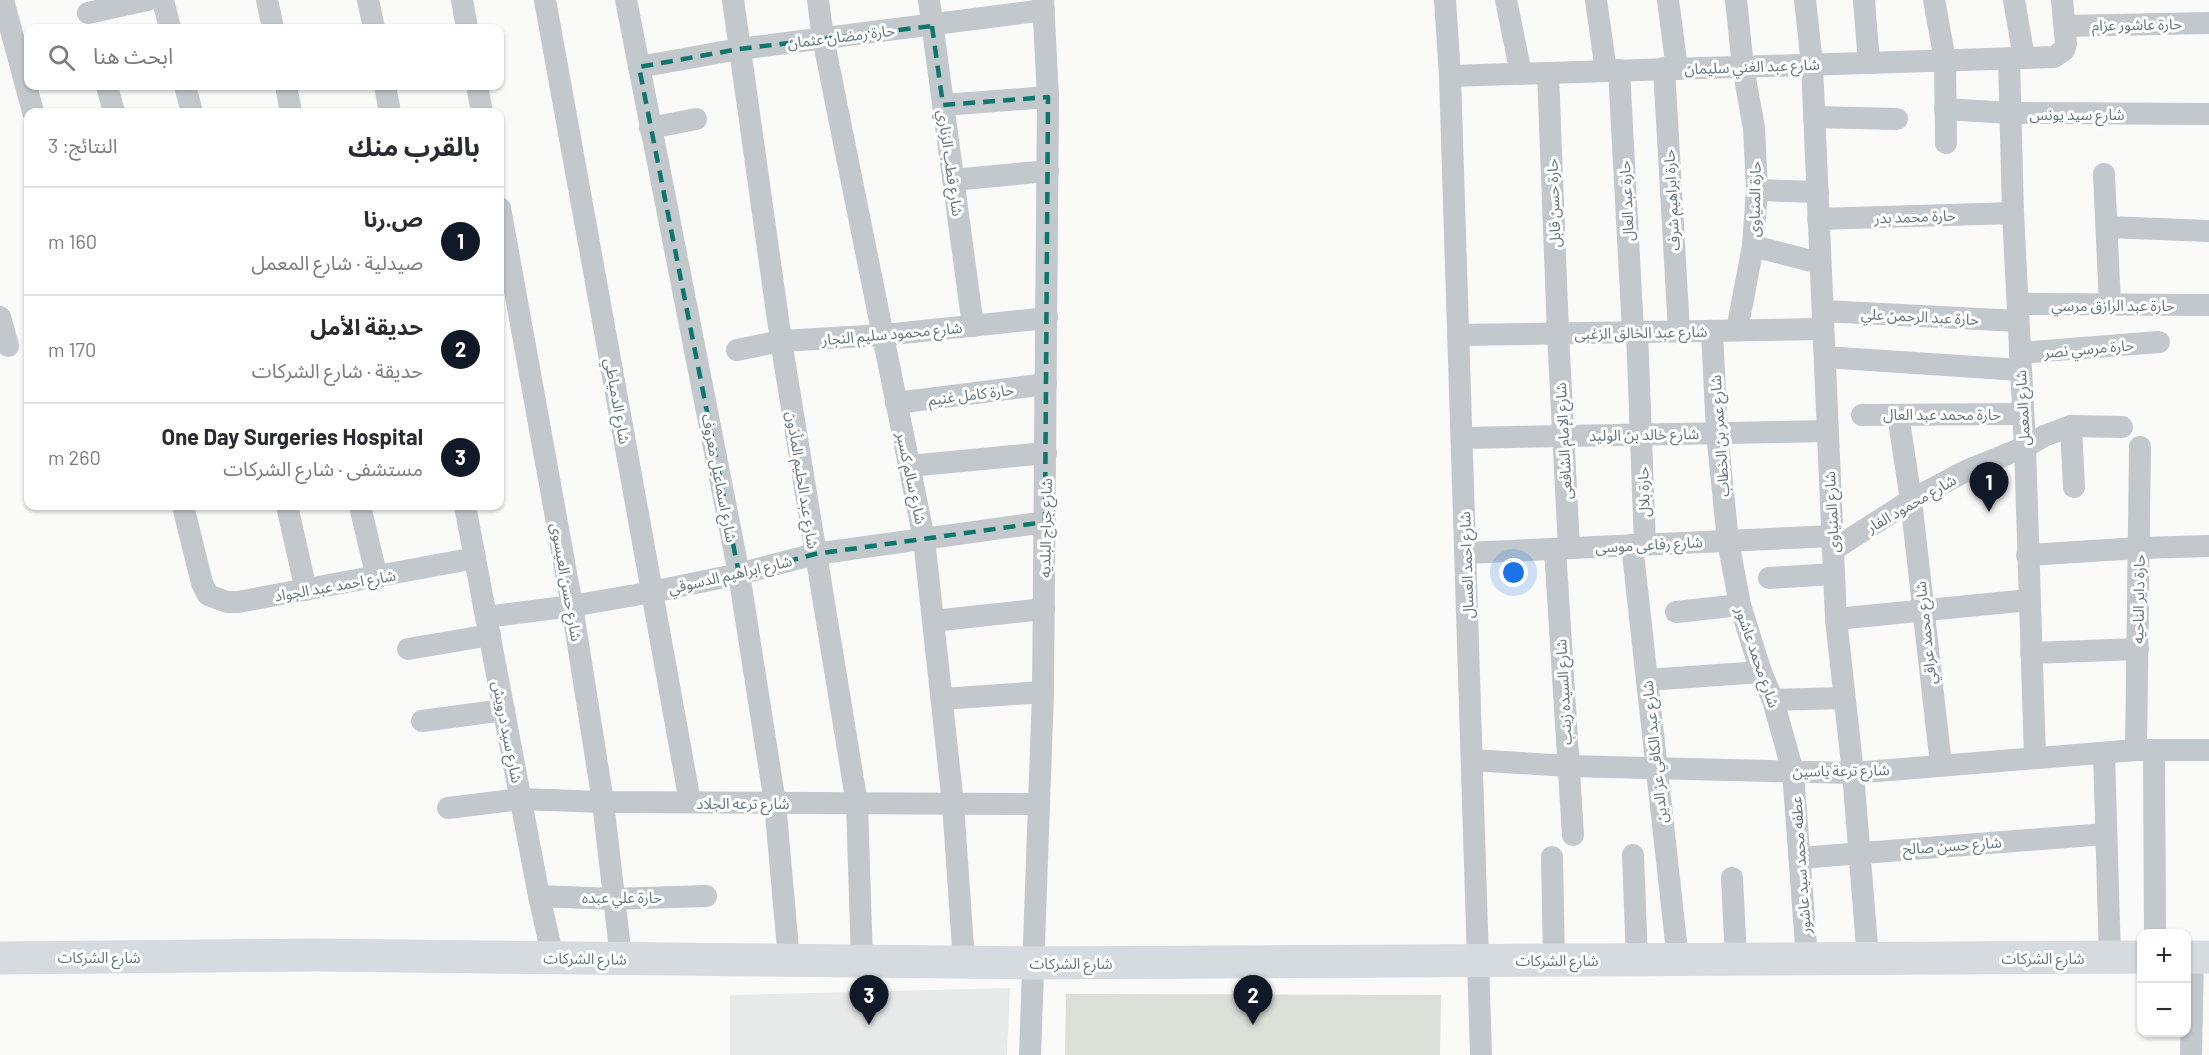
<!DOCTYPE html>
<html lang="ar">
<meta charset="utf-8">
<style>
:root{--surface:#fff;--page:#f7f7f7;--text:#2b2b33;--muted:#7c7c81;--line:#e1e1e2;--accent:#111827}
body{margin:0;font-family:Barlow,"Noto Sans Arabic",sans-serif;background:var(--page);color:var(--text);direction:rtl}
.controls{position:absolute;right:18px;bottom:18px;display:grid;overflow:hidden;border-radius:12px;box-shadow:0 2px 4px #0004}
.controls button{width:54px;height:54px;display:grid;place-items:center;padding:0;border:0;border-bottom:2px solid var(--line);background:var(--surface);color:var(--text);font:30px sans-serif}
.you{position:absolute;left:1514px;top:573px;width:21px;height:21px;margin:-15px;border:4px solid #fff;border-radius:50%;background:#1a73e8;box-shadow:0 0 0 9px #1a73e833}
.badge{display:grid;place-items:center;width:39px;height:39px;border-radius:50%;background:var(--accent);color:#fff;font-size:20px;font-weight:700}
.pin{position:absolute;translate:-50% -50px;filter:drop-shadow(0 2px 3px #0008)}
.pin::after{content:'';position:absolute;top:32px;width:21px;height:18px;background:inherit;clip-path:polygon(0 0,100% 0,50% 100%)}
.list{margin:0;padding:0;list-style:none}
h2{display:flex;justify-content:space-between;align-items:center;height:78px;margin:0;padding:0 24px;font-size:26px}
h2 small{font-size:20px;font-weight:400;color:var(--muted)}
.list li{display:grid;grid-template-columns:39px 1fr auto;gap:18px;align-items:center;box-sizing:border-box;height:108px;padding:0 24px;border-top:2px solid var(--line)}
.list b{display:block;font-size:22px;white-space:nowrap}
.list p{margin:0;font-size:20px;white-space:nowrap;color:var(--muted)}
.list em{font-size:20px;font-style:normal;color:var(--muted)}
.icon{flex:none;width:33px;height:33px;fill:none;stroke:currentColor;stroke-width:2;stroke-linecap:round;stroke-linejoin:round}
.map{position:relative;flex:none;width:2209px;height:1055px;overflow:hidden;direction:ltr}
.search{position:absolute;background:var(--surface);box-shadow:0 2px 4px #0004;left:24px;top:24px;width:480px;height:66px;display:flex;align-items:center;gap:15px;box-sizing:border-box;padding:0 21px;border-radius:12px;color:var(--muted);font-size:22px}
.panel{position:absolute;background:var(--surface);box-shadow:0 2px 4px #0004;left:24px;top:108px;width:480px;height:402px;border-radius:12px;direction:rtl}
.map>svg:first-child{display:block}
.built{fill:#e8e9e9}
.green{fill:#dadfd7}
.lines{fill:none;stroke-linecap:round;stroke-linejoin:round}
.minor{stroke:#c3c8cc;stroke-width:22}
.secondary{stroke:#d6dbdf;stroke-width:33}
.marked{fill:none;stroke:#0f766e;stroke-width:4.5;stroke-dasharray:12 8;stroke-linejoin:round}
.labels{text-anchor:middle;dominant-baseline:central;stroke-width:6;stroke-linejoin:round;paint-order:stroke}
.street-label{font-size:15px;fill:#657683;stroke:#fff}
</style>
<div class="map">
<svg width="2209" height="1055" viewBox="0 0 2209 1055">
<rect width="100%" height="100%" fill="#fafaf8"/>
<path class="built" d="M 1010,988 L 1007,1055 L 730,1055 L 730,995 Z"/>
<path class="green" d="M 1066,994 L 1441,995 L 1440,1055 L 1065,1055 Z"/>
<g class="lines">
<g class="minor">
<path d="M 3,0 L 33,112"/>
<path d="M 163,0 L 170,28"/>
<path d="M 267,0 L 273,28"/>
<path d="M 368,0 L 374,28"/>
<path d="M 462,0 L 467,28"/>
<path d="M 545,0 L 690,802"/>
<path d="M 626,0 L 739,574 L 775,803 L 789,960"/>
<path d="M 733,0 L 781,341 L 857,804 L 862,961"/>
<path d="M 818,0 L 823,38 L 924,539 L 953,804 L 964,962"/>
<path d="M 929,0 L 973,326"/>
<path d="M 1445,0 L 1450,76 L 1481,1055"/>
<path d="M 1506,0 L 1521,74"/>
<path d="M 1596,0 L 1606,71"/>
<path d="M 1668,0 L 1677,69"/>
<path d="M 1736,0 L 1743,67 L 1754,128 L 1757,190 L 1753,246 L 1737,330"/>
<path d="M 1805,0 L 1812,64 L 1836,619 L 1853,773 L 1868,959"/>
<path d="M 1864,0 L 1869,63"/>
<path d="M 1934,0 L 1945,60 L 1946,143"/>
<path d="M 2014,0 L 2024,58"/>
<path d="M 88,13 L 147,0"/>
<path d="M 2065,26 L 2209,23"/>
<path d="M 2009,59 L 2013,213 L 2025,447 L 2035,757"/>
<path d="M 639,67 L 739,49 L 1044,10"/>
<path d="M 1664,68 L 1679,331"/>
<path d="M 1619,70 L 1633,332"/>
<path d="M 1548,73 L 1558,333 L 1569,548"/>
<path d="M 1450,76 L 2054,57 L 2064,50 L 2066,44 L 2062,0"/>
<path d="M 107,86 L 114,112"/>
<path d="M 185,86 L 192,112"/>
<path d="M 286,86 L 291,112"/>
<path d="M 385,86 L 390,112"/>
<path d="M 477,86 L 482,112"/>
<path d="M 943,105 L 1048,97"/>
<path d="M 1945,109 L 2010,113 L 2209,114"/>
<path d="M 1814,117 L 1897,119"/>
<path d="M 650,128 L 696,119"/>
<path d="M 2104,174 L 2110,305"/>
<path d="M 953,180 L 1048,171"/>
<path d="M 1757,190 L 1818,192"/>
<path d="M 500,208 L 572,606 L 603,802 L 621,958"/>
<path d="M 1818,219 L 2013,213"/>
<path d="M 2107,227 L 2209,231"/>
<path d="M 1753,246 L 1819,263"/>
<path d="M 2018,304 L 2209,305"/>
<path d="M 1823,311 L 2018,321"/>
<path d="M 0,317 L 8,346"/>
<path d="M 1712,331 L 1717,433 L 1728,541 L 1740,605 L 1761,672 L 1773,700 L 1793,772 L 1807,959"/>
<path d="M 1637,332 L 1645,544"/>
<path d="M 1458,335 L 1823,329"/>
<path d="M 737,350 L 781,341 L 884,335 L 1047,318"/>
<path d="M 2020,353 L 2159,342"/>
<path d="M 1825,357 L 2020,370"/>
<path d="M 896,403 L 1046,384"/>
<path d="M 1862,415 L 2022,414"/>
<path d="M 1898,415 L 1911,500 L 1941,765"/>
<path d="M 2071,426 L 2074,487"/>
<path d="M 1462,438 L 1827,431"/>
<path d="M 909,466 L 1046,453"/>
<path d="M 183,506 L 202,583 L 208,595 L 227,602 L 238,602 L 475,558"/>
<path d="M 287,506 L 306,590"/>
<path d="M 360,506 L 377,578"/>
<path d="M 465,506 L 539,896 L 553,958"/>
<path d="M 1632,545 L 1678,960"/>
<path d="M 1555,549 L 1573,835"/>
<path d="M 1833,550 L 1911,500 L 1966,471 L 2025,447 L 2044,436 L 2071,426 L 2122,427"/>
<path d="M 1465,553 L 1833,536"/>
<path d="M 2027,555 L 2139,548 L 2209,546"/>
<path d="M 1769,578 L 1833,574"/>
<path d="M 1676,612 L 1740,605"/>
<path d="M 486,617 L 572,606 L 652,592 L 739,574 L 815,554 L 1045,522"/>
<path d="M 1836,619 L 2029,600"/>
<path d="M 933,621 L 1044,609"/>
<path d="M 408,649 L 490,635"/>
<path d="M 2031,653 L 2138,649"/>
<path d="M 1647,680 L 1761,672"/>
<path d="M 942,699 L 1043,692"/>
<path d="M 1773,700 L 1844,698"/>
<path d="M 422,721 L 504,710"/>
<path d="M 2136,750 L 2140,447"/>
<path d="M 2154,751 L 2155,934"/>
<path d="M 2104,753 L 2110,958"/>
<path d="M 1472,760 L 1568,766 L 1853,773 L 2136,750 L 2209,750"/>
<path d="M 448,808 L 521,799 L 603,802 L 1038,804"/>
<path d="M 1633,855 L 1637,960"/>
<path d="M 1552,857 L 1554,960"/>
<path d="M 1800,858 L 2105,834"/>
<path d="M 1732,878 L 1736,959"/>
<path d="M 539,896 L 613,899 L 706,896"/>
<path d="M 1030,1055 L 1043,692 L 1048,97 L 1043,0"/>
<path d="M 2191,1055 L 2193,957"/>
</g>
<g class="secondary">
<path d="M 2186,957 L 2209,957"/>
<path d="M 0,958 L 316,955 L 1033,963 L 2142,957"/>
</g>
</g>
<path class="marked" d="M 932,26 L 943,105 L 1048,97 L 1045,522 L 815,554 L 739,574 L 639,67 L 739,49 Z"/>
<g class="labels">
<g class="street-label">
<text transform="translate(2137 24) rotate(-1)">حارة عاشور عزام</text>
<text transform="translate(841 36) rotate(-7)">حارة رمضان عثمان</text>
<text transform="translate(1752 66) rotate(-2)">شارع عبد الغني سليمان</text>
<text x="2077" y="114">شارع سيد يونس</text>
<text transform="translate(951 163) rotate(82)">شارع قطب الزناري</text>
<text transform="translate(1754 199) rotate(-89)">حارة المنياوى</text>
<text transform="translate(1671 200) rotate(-93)">حارة ابراهيم شرف</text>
<text transform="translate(1626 201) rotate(-93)">حارة عبد العال</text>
<text transform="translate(1553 203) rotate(-92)">حارة حسن قابل</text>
<text transform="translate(1915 216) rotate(-2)">حارة محمد بدر</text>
<text x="2113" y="305">حارة عبد الرازق مرسي</text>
<text transform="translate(1920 316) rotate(3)">حارة عبد الرحمن علي</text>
<text transform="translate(1641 332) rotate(-1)">شارع عبد الخالق الزغبى</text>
<text transform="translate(892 333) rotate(-5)">شارع محمود سليم النجار</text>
<text transform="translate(2089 348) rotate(-5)">حارة مرسي نصر</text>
<text transform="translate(971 394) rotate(-7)">حارة كامل غنيم</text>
<text transform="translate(618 401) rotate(80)">شارع الدمياطي</text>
<text transform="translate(2022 408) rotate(-93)">شارع المعمل</text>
<text x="1942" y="414">حارة محمد عبد العال</text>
<text transform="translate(1644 434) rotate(-1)">شارع خالد بن الوليد</text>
<text transform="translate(1719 436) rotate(-94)">شارع عمر بن الخطاب</text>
<text transform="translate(1563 441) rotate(-93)">شارع الإمام الشافعى</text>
<text transform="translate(720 478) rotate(79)">شارع اسماعيل معروف</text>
<text transform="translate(912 478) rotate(78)">شارع سالم كسبر</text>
<text transform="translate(803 480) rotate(81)">شارع عبد الحليم المأذون</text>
<text transform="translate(1643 492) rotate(-92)">حارة بلال</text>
<text transform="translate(1911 503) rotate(-30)">شارع محمود الفار</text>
<text transform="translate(1831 512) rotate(-93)">شارع المنياوى</text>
<text transform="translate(1045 528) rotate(-89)">شارع جراج البلديه</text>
<text transform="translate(1649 544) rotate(-3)">شارع رفاعى موسى</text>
<text transform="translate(1466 565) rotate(-92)">شارع احمد العسال</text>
<text transform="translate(730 574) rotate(-13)">شارع ابراهيم الدسوقي</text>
<text transform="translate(567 582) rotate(80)">شارع حسن العيسوى</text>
<text transform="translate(335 585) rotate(-10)">شارع احمد عبد الجواد</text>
<text transform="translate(2138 599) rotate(-89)">حارة داير الناحيه</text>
<text transform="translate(1925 633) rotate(-96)">شارع محمد عراقي</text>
<text transform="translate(1758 657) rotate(71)">شارع محمد عاشور</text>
<text transform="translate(1563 692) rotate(-93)">شارع السيده زينب</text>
<text transform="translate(508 732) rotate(79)">شارع سيد درويش</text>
<text transform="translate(1654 752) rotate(-96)">شارع عبد الكافي عز الدين</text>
<text transform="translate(1841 770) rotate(-1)">شارع ترعة ياسين</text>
<text x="743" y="803">شارع ترعه الجلاد</text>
<text transform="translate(1952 845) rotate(-4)">شارع حسن صالح</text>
<text transform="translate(1800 865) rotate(-94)">عطفه محمد سيد عاشور</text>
<text x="622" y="897">حارة علي عبده</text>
<text x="99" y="957">شارع الشركات</text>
<text transform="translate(585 958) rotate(1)">شارع الشركات</text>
<text x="2043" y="958">شارع الشركات</text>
<text x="1557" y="960">شارع الشركات</text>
<text x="1071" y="963">شارع الشركات</text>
</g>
</g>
</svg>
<div class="controls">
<button>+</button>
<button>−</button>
</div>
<div class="you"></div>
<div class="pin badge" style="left:1989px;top:512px">1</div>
<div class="pin badge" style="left:1253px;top:1025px">2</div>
<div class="pin badge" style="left:869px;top:1025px">3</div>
<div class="search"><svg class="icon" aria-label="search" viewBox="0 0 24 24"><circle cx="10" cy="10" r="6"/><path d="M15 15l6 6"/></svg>ابحث هنا</div>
<section class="panel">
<h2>بالقرب منك<small>النتائج: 3</small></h2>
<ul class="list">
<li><span class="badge">1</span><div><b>ص.رنا</b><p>صيدلية · شارع المعمل</p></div><em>160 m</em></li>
<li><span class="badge">2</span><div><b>حديقة الأمل</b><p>حديقة · شارع الشركات</p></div><em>170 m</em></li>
<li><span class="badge">3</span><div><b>One Day Surgeries Hospital</b><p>مستشفى · شارع الشركات</p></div><em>260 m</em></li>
</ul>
</section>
</div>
